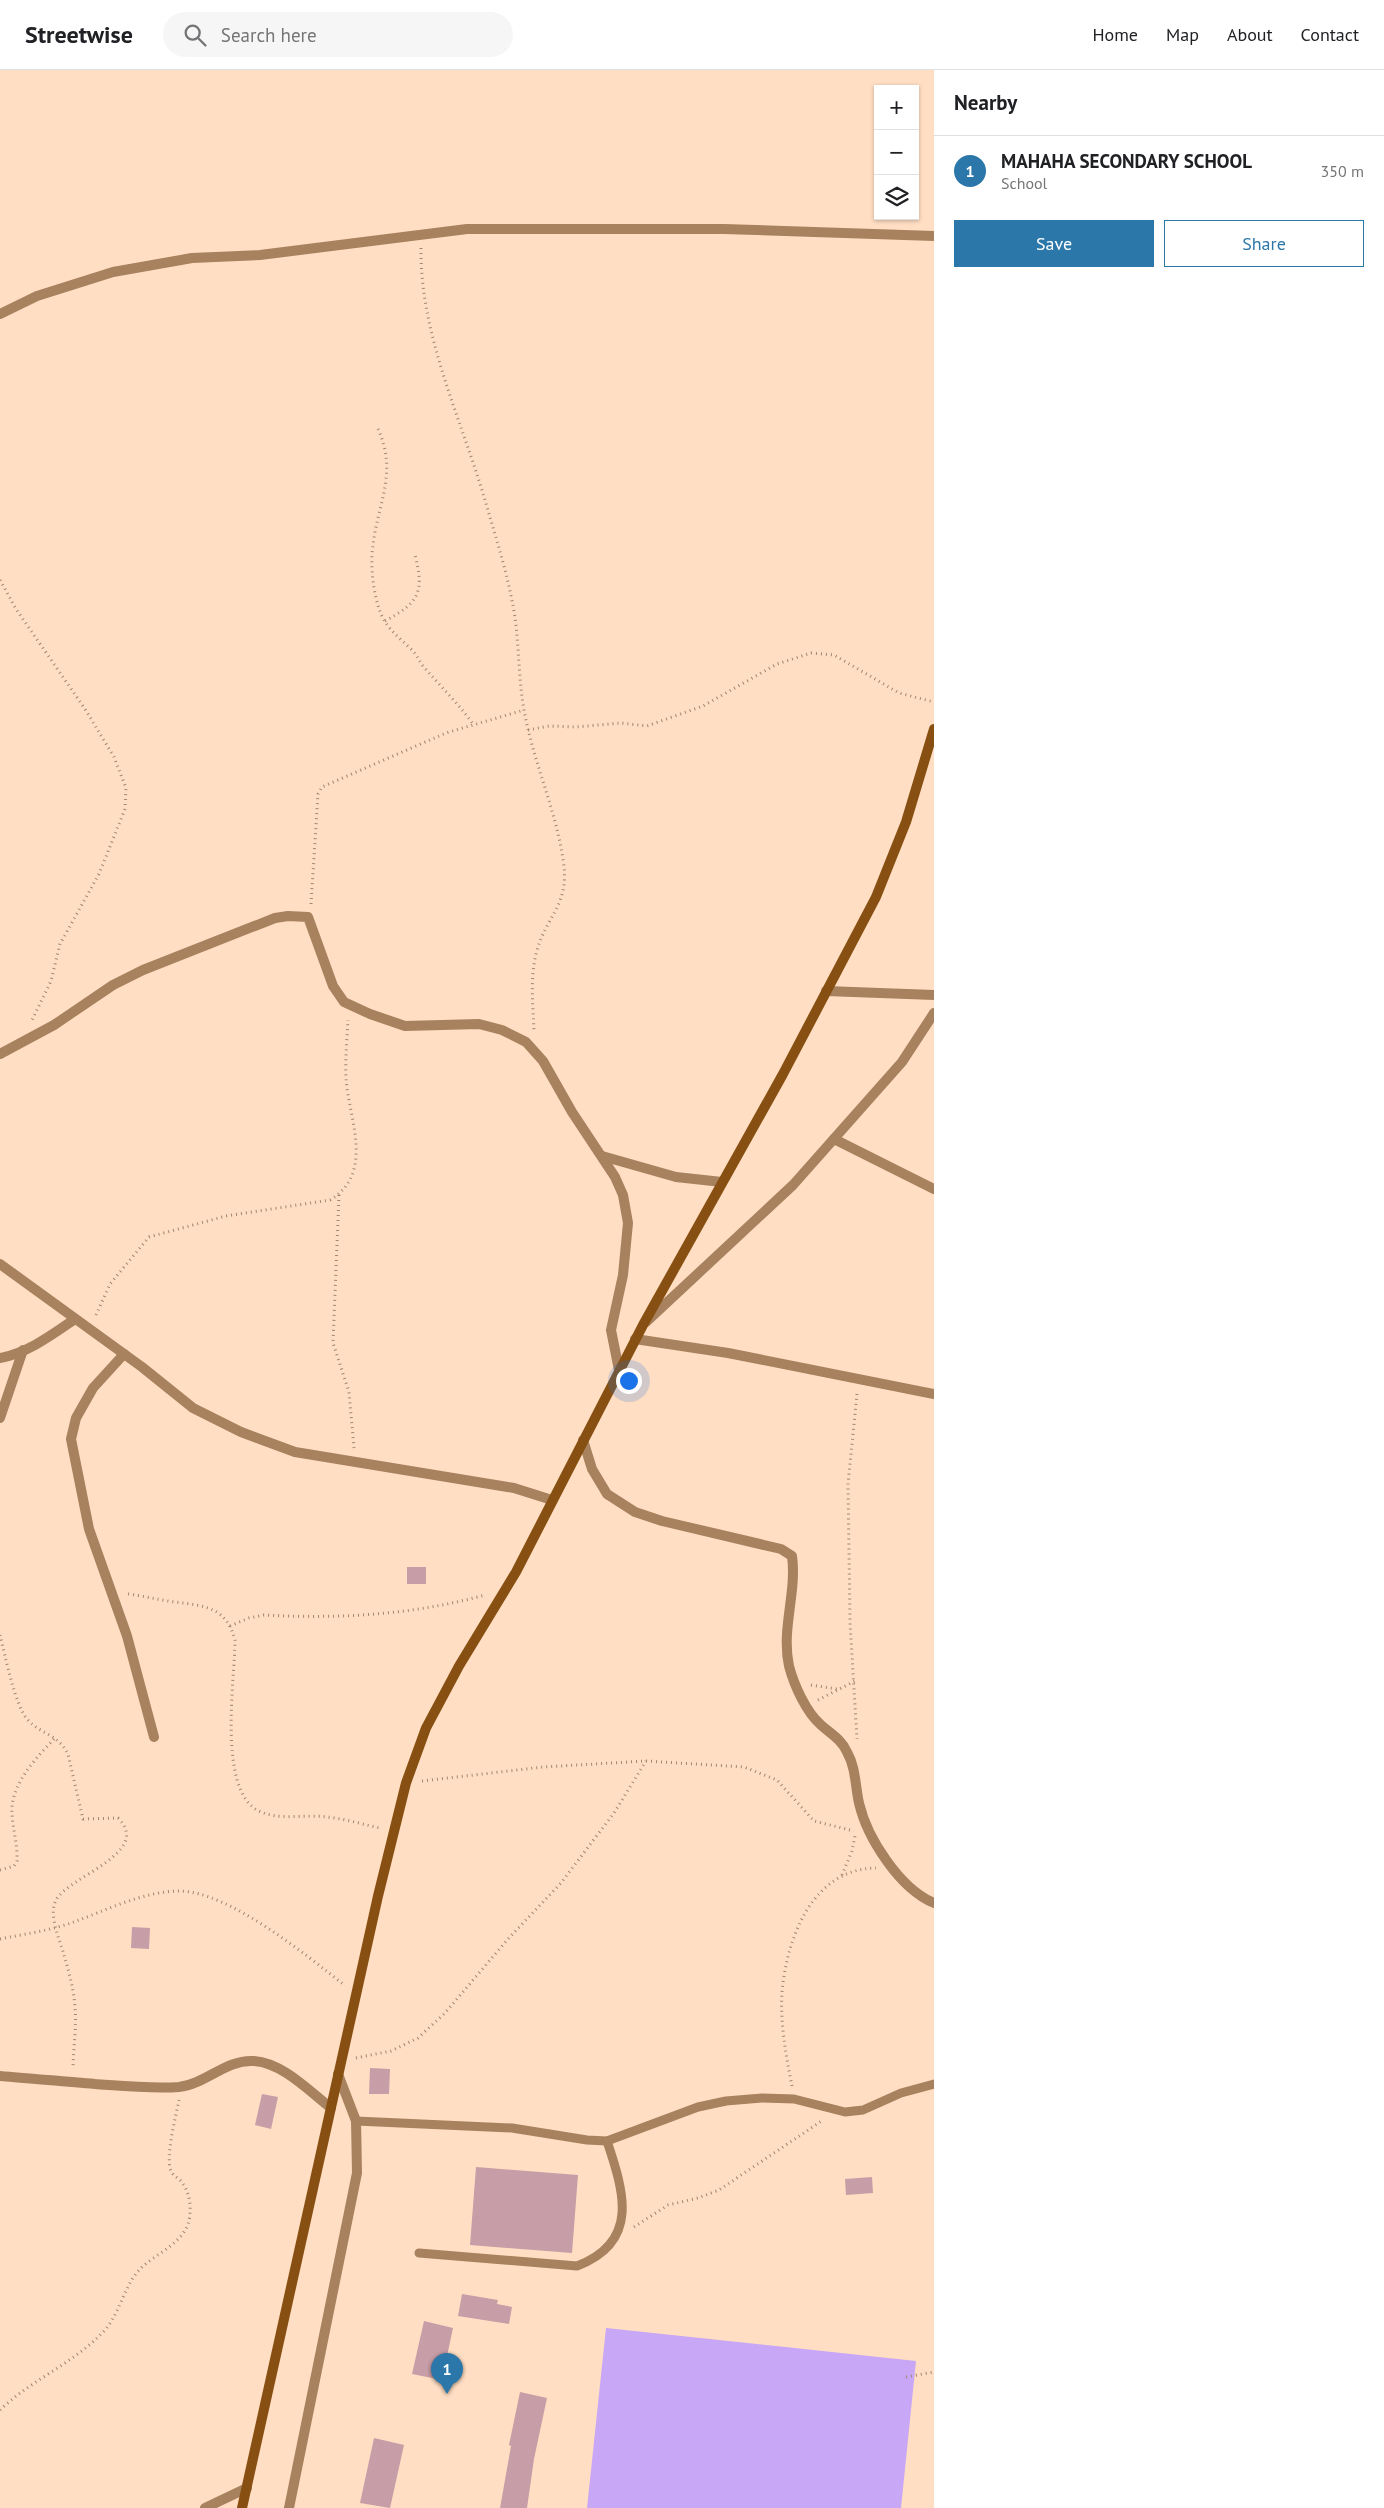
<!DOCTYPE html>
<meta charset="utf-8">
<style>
:root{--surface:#fff;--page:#f6f6f6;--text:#202124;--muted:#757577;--line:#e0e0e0;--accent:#2c77aa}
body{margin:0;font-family:"PT Sans",sans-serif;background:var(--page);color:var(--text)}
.controls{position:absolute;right:15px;top:15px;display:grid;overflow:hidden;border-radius:0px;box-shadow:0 1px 4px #0004}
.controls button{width:45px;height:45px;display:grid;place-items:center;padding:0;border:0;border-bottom:1px solid var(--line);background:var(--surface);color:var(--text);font:25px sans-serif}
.you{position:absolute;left:628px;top:1310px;width:18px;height:18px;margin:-12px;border:4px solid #fff;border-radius:50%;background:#1a73e8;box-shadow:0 0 0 8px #1a73e833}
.badge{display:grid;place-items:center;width:32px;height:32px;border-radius:50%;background:var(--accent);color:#fff;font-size:16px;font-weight:700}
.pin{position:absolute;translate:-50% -41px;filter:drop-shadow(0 1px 2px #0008)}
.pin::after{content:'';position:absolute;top:26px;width:18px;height:15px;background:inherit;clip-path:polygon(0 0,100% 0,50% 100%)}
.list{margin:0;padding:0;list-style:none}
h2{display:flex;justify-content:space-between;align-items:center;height:65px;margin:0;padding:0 20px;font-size:21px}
h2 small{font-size:16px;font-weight:400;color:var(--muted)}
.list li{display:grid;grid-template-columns:32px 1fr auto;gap:15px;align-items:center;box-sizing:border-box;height:70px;padding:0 20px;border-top:1px solid var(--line)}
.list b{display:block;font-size:19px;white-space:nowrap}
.list p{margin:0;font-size:16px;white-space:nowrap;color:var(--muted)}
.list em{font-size:16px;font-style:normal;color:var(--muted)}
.actions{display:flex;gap:10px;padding:15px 20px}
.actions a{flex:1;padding:11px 0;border:1px solid var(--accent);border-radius:0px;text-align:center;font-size:18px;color:var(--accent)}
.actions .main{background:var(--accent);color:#fff}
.icon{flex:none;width:28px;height:28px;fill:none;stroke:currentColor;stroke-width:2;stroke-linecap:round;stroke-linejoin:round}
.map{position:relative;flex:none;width:934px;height:2438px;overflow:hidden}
header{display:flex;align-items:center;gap:30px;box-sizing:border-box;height:70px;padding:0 25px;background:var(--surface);border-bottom:1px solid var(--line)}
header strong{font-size:24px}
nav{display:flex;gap:28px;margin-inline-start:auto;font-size:18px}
.search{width:350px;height:45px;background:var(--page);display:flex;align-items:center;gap:12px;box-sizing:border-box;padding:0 18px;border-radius:28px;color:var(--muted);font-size:19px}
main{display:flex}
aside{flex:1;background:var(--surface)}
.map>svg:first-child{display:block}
.green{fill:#c7a7f6}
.building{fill:#c79da7}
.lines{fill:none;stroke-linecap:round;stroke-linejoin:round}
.path{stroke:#9e8874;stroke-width:3;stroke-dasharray:1 4;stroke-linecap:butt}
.lane{stroke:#a8815f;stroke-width:9}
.street{stroke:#a8815f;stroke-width:10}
.secondary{stroke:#875012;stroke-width:10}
</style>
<header>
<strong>Streetwise</strong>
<div class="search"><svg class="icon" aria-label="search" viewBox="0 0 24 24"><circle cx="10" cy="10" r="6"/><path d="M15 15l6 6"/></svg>Search here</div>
<nav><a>Home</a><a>Map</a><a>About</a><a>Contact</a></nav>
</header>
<main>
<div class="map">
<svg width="934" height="2438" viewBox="0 0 934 2438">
<rect width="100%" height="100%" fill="#ffdec3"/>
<path class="green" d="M 606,2258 L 916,2291 L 901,2438 L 587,2438 Z"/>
<g class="building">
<rect x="407" y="1497" width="19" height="17"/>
<path d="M 132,1857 L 150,1858 L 149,1879 L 131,1878 Z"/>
<path d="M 370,1998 L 390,1999 L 389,2024 L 369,2024 Z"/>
<path d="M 262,2024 L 278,2027 L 271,2059 L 255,2055 Z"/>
<path d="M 476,2097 L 578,2105 L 572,2183 L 470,2175 Z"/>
<path d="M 872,2107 L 873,2123 L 846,2125 L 845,2109 Z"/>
<path d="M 462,2224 L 498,2230 L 497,2234 L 512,2237 L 509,2254 L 458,2246 Z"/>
<path d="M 424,2251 L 453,2258 L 442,2310 L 412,2304 Z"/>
<path d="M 520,2322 L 547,2328 L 534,2389 L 527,2438 L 500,2438 L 511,2376 L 509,2375 Z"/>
<path d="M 374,2368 L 404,2375 L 390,2438 L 360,2433 Z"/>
</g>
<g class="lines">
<g class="path">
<path d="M 421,178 C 420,267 463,352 487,437 C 498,475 511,515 516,555 C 519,583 519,612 524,640 C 533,691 555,737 563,789 C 571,836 545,846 536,884 C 530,909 533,936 534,961"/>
<path d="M 378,359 C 398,402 378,433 373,475 C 370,495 373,520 379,539 C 386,559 399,567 412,580 C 417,585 419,591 423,596 C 440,616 458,633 473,654"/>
<path d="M 0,510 L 16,539 L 85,639 L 114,687 L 126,718 L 125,739 L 99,804 L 60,874 L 51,911 L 32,950"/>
<path d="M 385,551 C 418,533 425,523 415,485"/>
<path d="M 528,660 L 549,656 L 576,657 L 621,653 L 647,656 L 703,636 L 777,594 L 811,583 L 834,585 L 899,623 L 934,632"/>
<path d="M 311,834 L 318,724 L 322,717 L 446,663 L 524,640"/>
<path d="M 339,1125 L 333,1273 L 349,1322 L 354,1378"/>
<path d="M 96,1245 L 110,1214 L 149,1167 L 226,1146 L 330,1130 C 375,1103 349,1049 346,1009 C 345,990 347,969 348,950"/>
<path d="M 857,1324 L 848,1414 L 850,1552 L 857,1669"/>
<path d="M 128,1524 C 144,1526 159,1530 175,1532 C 206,1536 226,1537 235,1570 C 235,1609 217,1721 259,1741 C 279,1751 306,1744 327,1747 C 345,1749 362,1754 380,1758"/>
<path d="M 230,1556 L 249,1548 L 264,1545 C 339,1549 412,1545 485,1525"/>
<path d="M 0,1565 C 5,1585 15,1635 27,1649 C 41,1665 57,1663 68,1684 L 83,1749 L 118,1748 C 153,1783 69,1806 56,1830 C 48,1845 60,1870 64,1885 C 69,1902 74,1920 75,1938 C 77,1957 73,1979 73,1999"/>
<path d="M 811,1615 L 837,1619"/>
<path d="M 818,1630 L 855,1611"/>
<path d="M 422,1711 L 543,1697 L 646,1691 L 744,1697 L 777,1710 L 814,1751 L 854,1761"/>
<path d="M 0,1800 L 14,1796 L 17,1791 C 18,1773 11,1754 12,1736 C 15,1709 38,1686 56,1667"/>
<path d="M 842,1805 L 852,1781 L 855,1766"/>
<path d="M 0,1869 C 24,1864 48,1861 71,1853 C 105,1841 143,1821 180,1821 C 229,1822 305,1884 343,1914"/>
<path d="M 356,1988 L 391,1981 L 418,1968 L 445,1943 L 508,1869 L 561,1813 L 614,1743 L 646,1691"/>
<path d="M 792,2016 C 786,1986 780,1953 782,1922 C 787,1868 812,1799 876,1798"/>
<path d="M 634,2157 L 668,2135 L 698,2128 L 719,2120 L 823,2050"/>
<path d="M 906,2307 L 934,2302"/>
<path d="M 0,2340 C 32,2309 75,2293 105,2260 C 121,2241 124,2215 141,2198 C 159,2181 188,2172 190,2144 C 191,2131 188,2118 179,2109 C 176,2107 173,2105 171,2101 C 165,2087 176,2046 179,2030"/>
</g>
<g class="lane">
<path d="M 356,2051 L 512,2058 L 587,2070 L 607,2071 L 698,2037 L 726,2031 L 762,2028 L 794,2029 L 845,2042 L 863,2040 L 901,2023 L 934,2014"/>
<path d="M 419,2183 L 577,2196 C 640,2172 624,2122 607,2071"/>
</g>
<g class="street">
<path d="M 0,244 L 37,226 L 113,202 L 192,188 L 260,185 L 467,159 L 724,159 L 934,166"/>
<path d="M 826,921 L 934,925"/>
<path d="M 0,984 L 54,955 L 113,915 L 143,900 L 275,848 L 288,846 L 308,847 L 333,916 L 344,932 L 370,944 L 405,956 L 479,954 L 502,960 L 526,972 L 543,991 L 572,1042 L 615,1107 L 623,1125 L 628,1153 L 623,1205 L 611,1260 L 619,1300"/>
<path d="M 834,1069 L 934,1119"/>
<path d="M 602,1086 L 676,1107 L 722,1112"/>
<path d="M 0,1194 L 142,1297 L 193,1338 L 241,1362 L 295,1382 L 514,1418 L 552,1430"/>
<path d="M 646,1252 L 793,1115 L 902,992 L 934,943"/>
<path d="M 635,1269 L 728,1283 L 934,1324"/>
<path d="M 124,1284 L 93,1318 L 76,1348 L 71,1369 L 89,1459 L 127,1566 L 154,1667"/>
<path d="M 0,1288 C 28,1283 53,1264 75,1249"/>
<path d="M 0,1348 L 23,1280"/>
<path d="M 583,1370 L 592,1399 L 607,1424 L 635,1442 L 662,1451 L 781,1479 L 792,1486 C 797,1523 781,1559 789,1596 C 794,1615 806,1642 821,1655 C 831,1664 841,1669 847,1682 C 856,1698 855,1715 859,1733 C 867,1768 900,1819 934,1833"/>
<path d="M 0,2006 C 32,2009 63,2011 95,2014 C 123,2016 151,2019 179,2017 C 206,2014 226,1989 254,1991 C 283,1993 309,2021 331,2038"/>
<path d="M 205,2438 L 247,2418"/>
<path d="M 289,2438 L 357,2103 L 356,2051 L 338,2004"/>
</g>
<path class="secondary" d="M 242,2438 L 378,1826 L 406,1713 L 426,1658 L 459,1596 L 516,1502 L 643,1255 L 783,1004 L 876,827 L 906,752 L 934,659"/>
</g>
</svg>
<div class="controls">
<button>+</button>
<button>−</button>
<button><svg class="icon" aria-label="layers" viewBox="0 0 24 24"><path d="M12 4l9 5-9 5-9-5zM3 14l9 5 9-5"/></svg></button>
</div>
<div class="you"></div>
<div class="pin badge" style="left:447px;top:2324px">1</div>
</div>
<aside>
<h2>Nearby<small></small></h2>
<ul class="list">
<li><span class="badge">1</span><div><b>MAHAHA SECONDARY SCHOOL</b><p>School</p></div><em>350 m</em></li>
</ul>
<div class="actions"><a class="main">Save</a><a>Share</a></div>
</aside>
</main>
